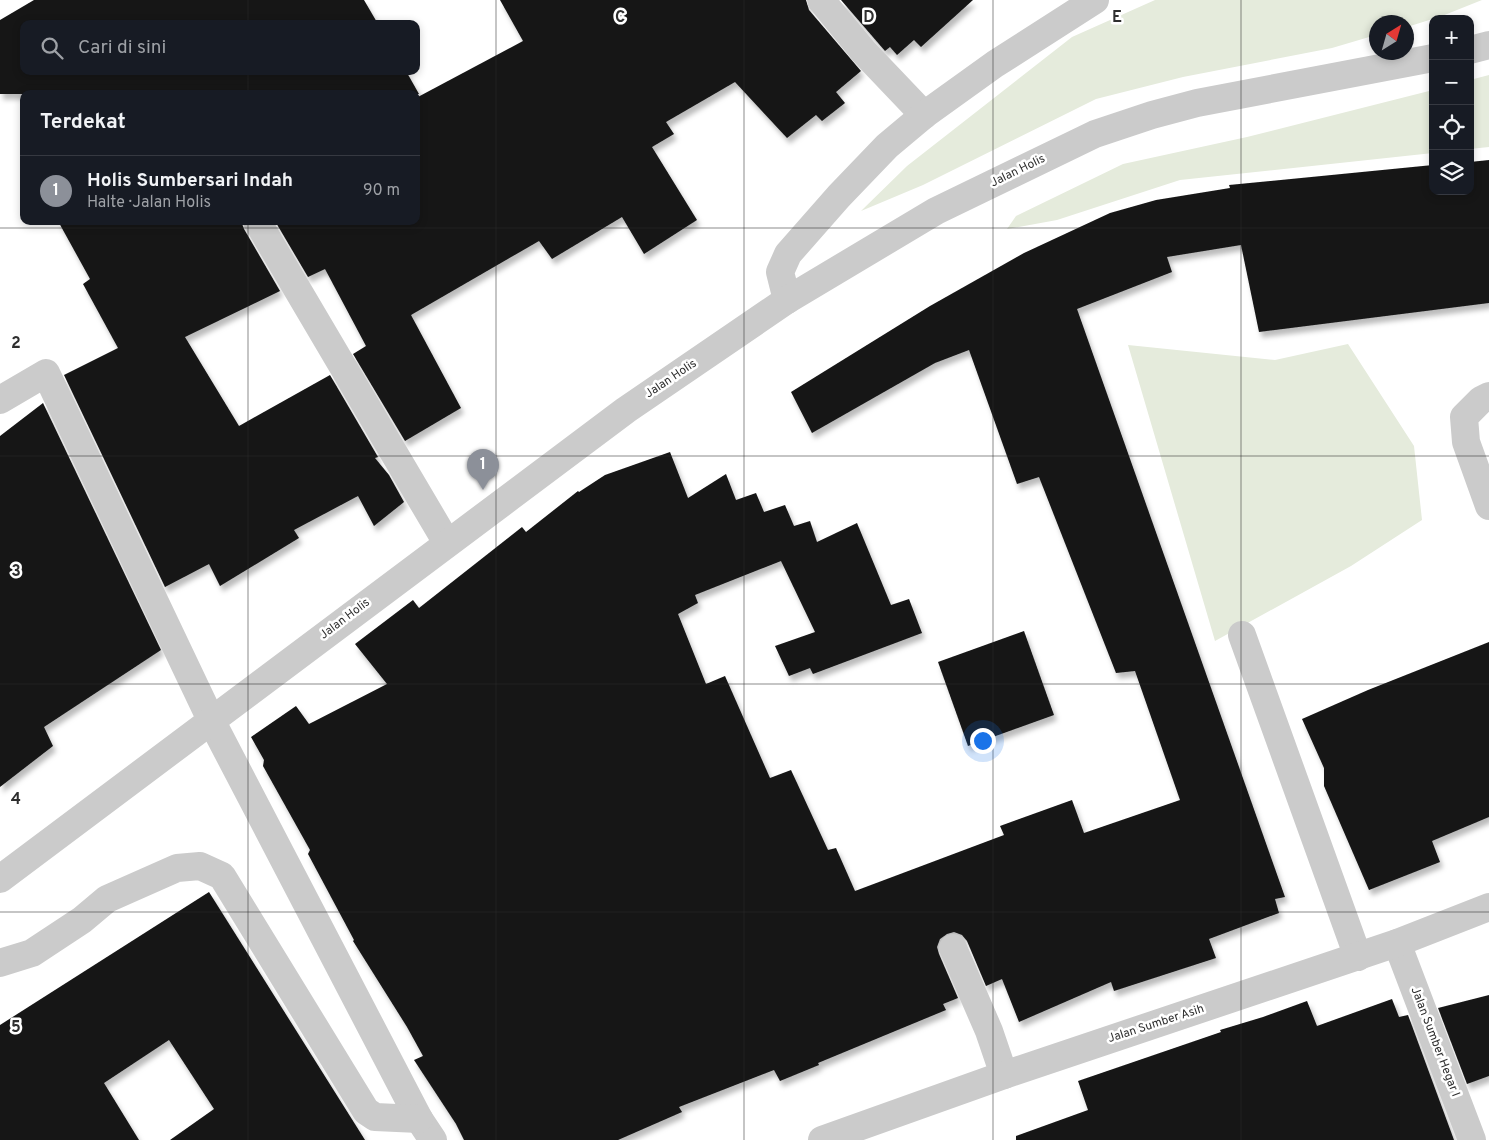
<!DOCTYPE html>
<html lang="id">
<meta charset="utf-8">
<style>
:root{--surface:#171b24;--page:#20242c;--text:#f1f3f6;--muted:#9ea1a6;--line:#363941;--accent:#8c9099}
body{margin:0;font-family:Overpass,sans-serif;background:var(--page);color:var(--text)}
.controls{position:absolute;right:15px;top:15px;display:grid;overflow:hidden;border-radius:10px;box-shadow:0 2px 8px #0003}
.controls button{width:45px;height:45px;display:grid;place-items:center;padding:0;border:0;border-bottom:1px solid var(--line);background:var(--surface);color:var(--text);font:25px sans-serif}
.compass{position:absolute;left:1369px;top:15px;width:45px;height:45px;border-radius:50%;background:var(--surface);box-shadow:0 2px 8px #0003;rotate:37deg}
.you{position:absolute;left:982px;top:740px;width:18px;height:18px;margin:-12px;border:4px solid #fff;border-radius:50%;background:#1a73e8;box-shadow:0 0 0 8px #1a73e833}
.badge{display:grid;place-items:center;width:32px;height:32px;border-radius:50%;background:var(--accent);color:#fff;font-size:16px;font-weight:700}
.pin{position:absolute;translate:-50% -41px;filter:drop-shadow(0 1px 2px #0008)}
.pin::after{content:'';position:absolute;top:26px;width:18px;height:15px;background:inherit;clip-path:polygon(0 0,100% 0,50% 100%)}
.list{margin:0;padding:0;list-style:none}
h2{display:flex;justify-content:space-between;align-items:center;height:65px;margin:0;padding:0 20px;font-size:21px}
h2 small{font-size:16px;font-weight:400;color:var(--muted)}
.list li{display:grid;grid-template-columns:32px 1fr auto;gap:15px;align-items:center;box-sizing:border-box;height:70px;padding:0 20px;border-top:1px solid var(--line)}
.list b{display:block;font-size:19px;white-space:nowrap}
.list p{margin:0;font-size:16px;white-space:nowrap;color:var(--muted)}
.list em{font-size:16px;font-style:normal;color:var(--muted)}
.icon{flex:none;width:28px;height:28px;fill:none;stroke:currentColor;stroke-width:2;stroke-linecap:round;stroke-linejoin:round}
.map{position:relative;flex:none;width:1489px;height:1140px;overflow:hidden}
.search{position:absolute;background:var(--surface);box-shadow:0 2px 8px #0003;left:20px;top:20px;width:400px;height:55px;display:flex;align-items:center;gap:12px;box-sizing:border-box;padding:0 18px;border-radius:10px;color:var(--muted);font-size:19px}
.panel{position:absolute;background:var(--surface);box-shadow:0 2px 8px #0003;left:20px;top:90px;width:400px;height:135px;border-radius:10px}
.map>svg:first-child{display:block}
.green{fill:#e5ebdc}
.building{fill:#151515;filter:url(#shadow)}
.lines{fill:none;stroke-linecap:round;stroke-linejoin:round}
.minor{stroke:#cbcbcb;stroke-width:28}
.grid{fill:none;stroke:#2e2e2e;stroke-width:1;stroke-opacity:0.55}
.labels{text-anchor:middle;dominant-baseline:central;stroke-width:5;stroke-linejoin:round;paint-order:stroke}
.street-label{font-size:12px;fill:#2e2e2e;stroke:#fff}
.grid-label{font-size:16px;text-anchor:middle;font-weight:bold;fill:#2e2e2e;stroke:#fff;stroke-width:5;stroke-linejoin:round;paint-order:stroke}
</style>
<div class="map">
<svg width="1489" height="1140" viewBox="0 0 1489 1140">
<defs>
<filter id="shadow"><feDropShadow dx="3" dy="5.5" stdDeviation="2.5" flood-color="#0004"/></filter>
</defs>
<rect width="100%" height="100%" fill="#fff"/>
<g class="green">
<path d="M 1155,0 L 1482,0 L 1442,16 L 1407,27 L 1406,22 L 1376,22 L 1376,35 L 1332,48 L 1183,77 L 1096,99 L 923,185 L 861,211 L 907,166 L 1072,37 Z"/>
<path d="M 1489,75 L 1489,147 L 1470,149 L 1470,80 Z"/>
<path d="M 1433,90 L 1433,153 L 1180,180 L 1057,220 L 1007,229 L 1016,216 L 1123,164 L 1247,137 Z"/>
<path d="M 1348,344 L 1414,446 L 1422,520 L 1351,566 L 1215,641 L 1128,345 L 1275,360 Z"/>
</g>
<g class="building">
<path d="M 34,0 L 364,0 L 378,24 L 24,24 L 24,71 L 406,71 L 419,94 L 0,94 L 0,20 Z"/>
<path d="M 500,0 L 806,0 L 809,10 L 861,71 L 836,92 L 845,103 L 822,121 L 816,115 L 787,138 L 735,82 L 666,122 L 674,134 L 652,147 L 697,220 L 644,254 L 622,217 L 552,259 L 539,241 L 411,315 L 461,408 L 405,441 L 353,354 L 366,346 L 325,269 L 308,277 L 275,221 L 416,221 L 416,98 L 523,41 Z"/>
<path d="M 841,0 L 973,0 L 921,47 L 914,40 L 897,55 L 890,47 L 885,51 Z"/>
<path d="M 1489,160 L 1489,303 L 1259,332 L 1241,245 L 1167,257 L 1172,272 L 1077,309 L 1285,897 L 1275,899 L 1279,913 L 1209,939 L 1216,958 L 1114,991 L 1111,982 L 1019,1022 L 1002,979 L 986,986 L 967,941 L 962,935 L 954,932 L 947,934 L 940,939 L 937,947 L 939,954 L 958,998 L 943,1004 L 946,1010 L 818,1063 L 819,1065 L 780,1081 L 774,1070 L 679,1107 L 682,1112 L 618,1140 L 464,1140 L 456,1124 L 414,1060 L 423,1056 L 407,1027 L 353,941 L 354,940 L 308,854 L 310,850 L 263,766 L 264,760 L 251,737 L 296,706 L 309,724 L 387,684 L 355,644 L 413,600 L 419,608 L 522,527 L 526,532 L 578,491 L 579,492 L 605,475 L 670,452 L 688,498 L 726,474 L 736,500 L 756,493 L 764,512 L 785,505 L 794,526 L 810,521 L 817,542 L 857,523 L 891,605 L 909,599 L 922,633 L 813,674 L 810,668 L 789,676 L 775,646 L 815,632 L 781,561 L 695,595 L 698,603 L 678,614 L 706,684 L 725,676 L 770,778 L 791,770 L 828,850 L 836,848 L 855,891 L 1004,835 L 1000,826 L 1072,800 L 1084,833 L 1180,800 L 1135,671 L 1116,673 L 1039,477 L 1017,484 L 969,350 L 935,363 L 812,433 L 791,392 L 930,306 L 1024,253 L 1110,213 L 1156,200 L 1230,188 L 1229,185 L 1433,165 L 1433,191 L 1470,191 L 1470,162 Z"/>
<path d="M 58,221 L 241,221 L 244,229 L 280,291 L 185,337 L 239,426 L 330,375 L 378,457 L 375,458 L 389,475 L 404,502 L 374,526 L 358,496 L 294,530 L 299,538 L 220,586 L 209,564 L 165,587 L 64,375 L 118,348 L 83,284 L 90,279 Z"/>
<path d="M 43,403 L 161,650 L 44,727 L 53,746 L 0,787 L 0,436 Z"/>
<path d="M 1024,631 L 1054,715 L 968,746 L 938,662 Z"/>
<path d="M 1489,642 L 1489,817 L 1432,841 L 1440,862 L 1369,890 L 1324,786 L 1324,768 L 1302,719 L 1368,690 Z"/>
<path d="M 209,892 L 365,1140 L 170,1140 L 214,1109 L 169,1040 L 104,1083 L 139,1140 L 0,1140 L 0,1025 Z"/>
<path d="M 1489,995 L 1489,1076 L 1467,1084 L 1438,1008 Z"/>
<path d="M 1392,999 L 1399,1017 L 1408,1015 L 1454,1140 L 1016,1140 L 1016,1136 L 1088,1110 L 1078,1081 L 1221,1032 L 1220,1030 L 1263,1017 L 1307,1001 L 1317,1026 Z"/>
</g>
<g class="lines">
<g class="minor">
<path d="M 821,0 L 864,52 L 924,115"/>
<path d="M 1470,50 L 1489,45"/>
<path d="M 257,221 L 447,543"/>
<path d="M 787,300 L 780,272 L 788,254 L 839,196 L 887,146 L 924,115 L 995,64 L 1095,0"/>
<path d="M 1489,396 L 1481,400 L 1464,417 L 1466,442 L 1489,506"/>
<path d="M 0,400 L 46,373 L 211,720 L 419,1119 L 433,1140"/>
<path d="M 1242,635 L 1358,957"/>
<path d="M 0,879 L 626,410 L 787,300 L 936,211 L 1095,134 L 1152,115 L 1197,103 L 1433,58"/>
<path d="M 1397,943 L 1472,1140"/>
<path d="M 953,948 L 989,1031 L 1004,1075"/>
<path d="M 0,963 L 32,953 L 82,920 L 107,899 L 177,868 L 200,866 L 222,876 L 366,1111 L 375,1117 L 419,1119"/>
<path d="M 822,1140 L 1004,1075 L 1397,943 L 1489,907"/>
</g>
</g>
<path class="grid" d="M 248,0 L 248,24M 496,0 L 496,1140M 744,0 L 744,1140M 993,0 L 993,1140M 1241,0 L 1241,1140M 248,71 L 248,94M 248,221 L 248,1140M 0,228 L 1489,228M 0,456 L 1489,456M 0,684 L 1489,684M 0,912 L 1489,912"/>
<g class="labels">
<g class="street-label">
<text transform="translate(1018 171) rotate(-26)">Jalan Holis</text>
<text transform="translate(671 379) rotate(-34)">Jalan Holis</text>
<text transform="translate(345 619) rotate(-37)">Jalan Holis</text>
<text transform="translate(1156 1024) rotate(-18)">Jalan Sumber Asih</text>
<text transform="translate(1435 1042) rotate(69)">Jalan Sumber Hegar I</text>
</g>
</g>
<g class="grid-label">
<text x="620" y="22">C</text>
<text x="869" y="22">D</text>
<text x="1117" y="22">E</text>
<text x="16" y="348">2</text>
<text x="16" y="576">3</text>
<text x="16" y="804">4</text>
<text x="16" y="1032">5</text>
</g>
</svg>
<div class="controls">
<button>+</button>
<button>−</button>
<button><svg class="icon" aria-label="locate" viewBox="0 0 24 24"><circle cx="12" cy="12" r="6"/><path d="M12 2v4M12 18v4M2 12h4M18 12h4"/></svg></button>
<button><svg class="icon" aria-label="layers" viewBox="0 0 24 24"><path d="M12 4l9 5-9 5-9-5zM3 14l9 5 9-5"/></svg></button>
</div>
<svg class="compass" viewBox="-18 -18 36 36"><path d="M0-13l5 13h-10z" fill="#e53935"/><path d="M0 13l5-13h-10z" fill="#9ea1a6"/></svg>
<div class="you"></div>
<div class="pin badge" style="left:483px;top:490px">1</div>
<div class="search"><svg class="icon" aria-label="search" viewBox="0 0 24 24"><circle cx="10" cy="10" r="6"/><path d="M15 15l6 6"/></svg>Cari di sini</div>
<section class="panel">
<h2>Terdekat<small></small></h2>
<ul class="list">
<li><span class="badge">1</span><div><b>Holis Sumbersari Indah</b><p>Halte · Jalan Holis</p></div><em>90 m</em></li>
</ul>
</section>
</div>
